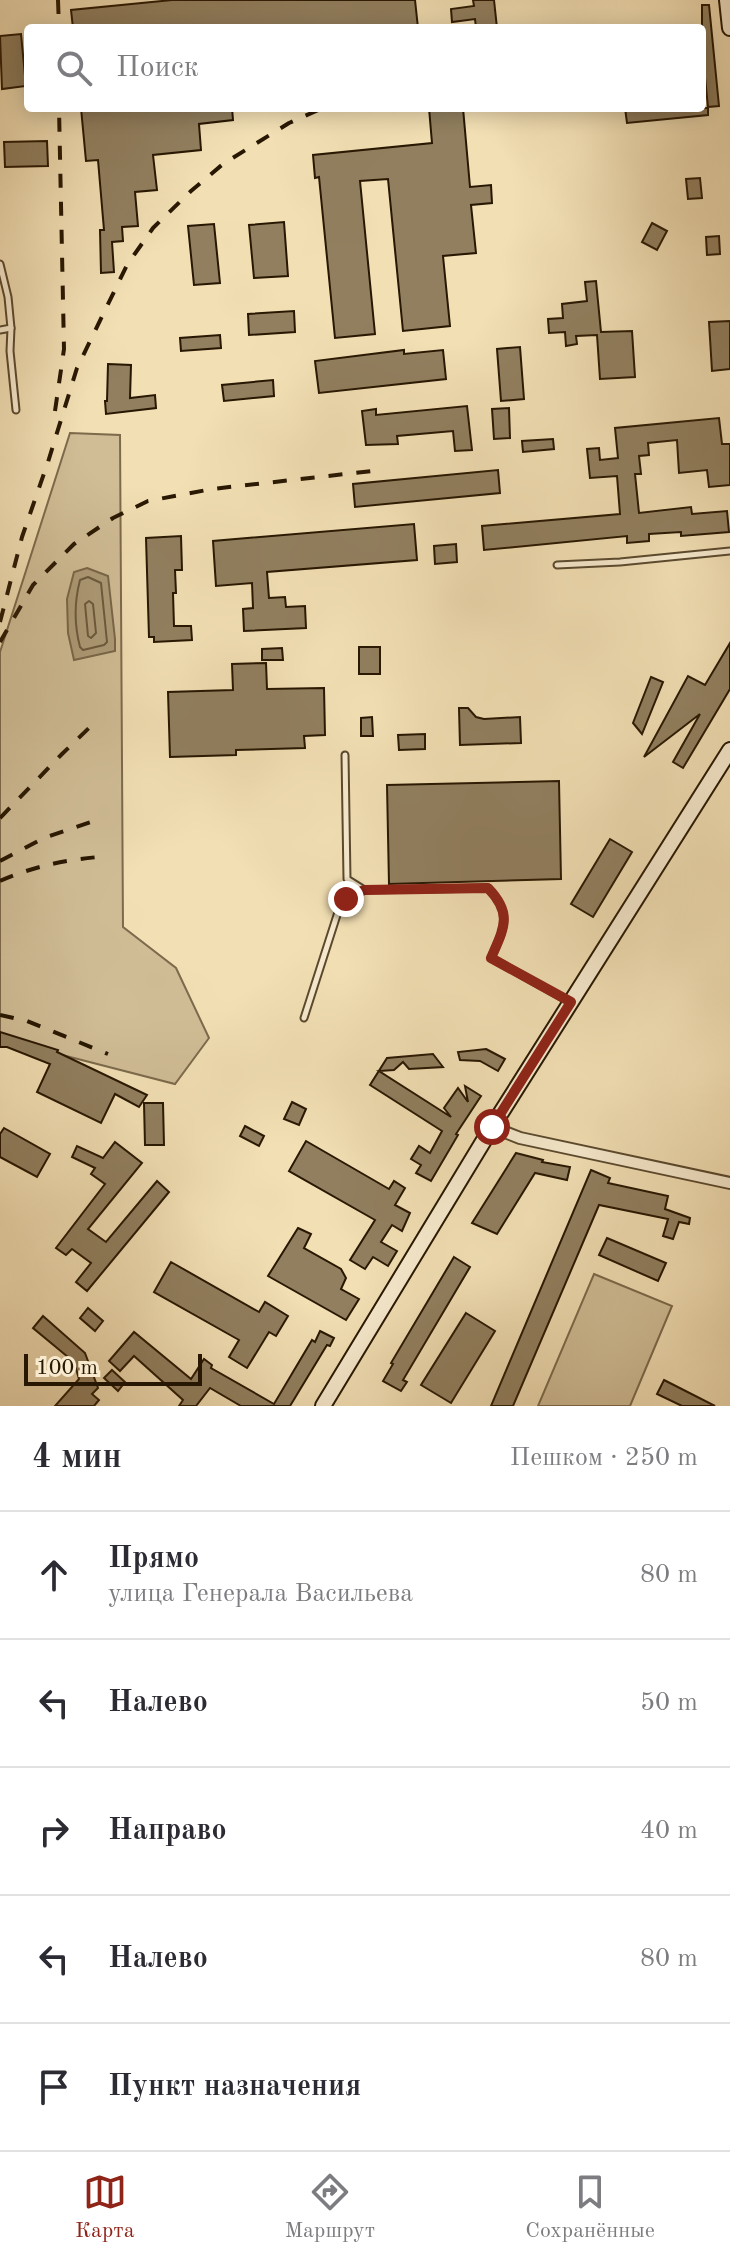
<!DOCTYPE html>
<html lang="ru">
<meta charset="utf-8">
<style>
:root{--surface:#fff;--page:#f7f7f7;--text:#2b2b33;--muted:#7c7c81;--line:#e1e1e2;--accent:#8f2418}
body{margin:0;font-family:"Old Standard TT",serif;background:var(--page);color:var(--text)}
.scale{position:absolute;left:24px;bottom:20px;width:178px;box-sizing:border-box;padding-left:8px;border:4px solid #281702;border-top:0;font-size:22px;line-height:28px;white-space:nowrap;color:#281702;-webkit-text-stroke:6px #f7eace;paint-order:stroke}
.stop{position:absolute;width:24px;height:24px;margin:-18px;border:6px solid #8f2418;border-radius:50%;background:#fff}
.stop.end{background:#8f2418;border-color:#fff;box-shadow:0 2px 8px #0008}
.list{margin:0;padding:0;list-style:none}
h2{display:flex;justify-content:space-between;align-items:center;height:104px;margin:0;padding:0 32px;font-size:34px}
h2 small{font-size:26px;font-weight:400;color:var(--muted)}
.list li{display:grid;grid-template-columns:52px 1fr auto;gap:24px;align-items:center;box-sizing:border-box;height:128px;padding:0 32px;border-top:2px solid var(--line)}
.list b{display:block;font-size:30px;white-space:nowrap}
.list p{margin:0;font-size:26px;white-space:nowrap;color:var(--muted)}
.list em{font-size:26px;font-style:normal;color:var(--muted)}
.icon{flex:none;width:44px;height:44px;fill:none;stroke:currentColor;stroke-width:2;stroke-linecap:round;stroke-linejoin:round}
.map{position:relative;flex:none;width:730px;height:1406px;overflow:hidden}
.search{position:absolute;background:var(--surface);box-shadow:0 4px 20px #0003;left:24px;right:24px;top:24px;height:88px;display:flex;align-items:center;gap:20px;box-sizing:border-box;padding:0 28px;border-radius:8px;color:var(--muted);font-size:30px}
.sheet{height:744px;background:var(--surface)}
nav{display:flex;justify-content:space-around;align-items:center;box-sizing:border-box;height:112px;border-top:2px solid var(--line);background:var(--surface);font-size:22px;color:var(--muted)}
nav a{display:grid;justify-items:center;gap:4px}
nav .on{color:var(--accent)}
.map>svg:first-child{display:block}
.green{fill:#d0bd96;stroke:#7c6a4c;stroke-width:2}
.water{fill:#ad9b77;stroke:#786648;stroke-width:2}
.lines{fill:none;stroke-linecap:round;stroke-linejoin:round}
.shore{stroke:#6a593c;stroke-width:2}
.building{fill:#917f5f;stroke:#281702;stroke-width:2}
.lane-casing{stroke:#5a492e;stroke-width:9}
.street-casing{stroke:#5a492e;stroke-width:14}
.secondary-casing{stroke:#281702;stroke-width:18}
.lane{stroke:#f7eace;stroke-width:5}
.street{stroke:#f7eace;stroke-width:10}
.secondary{stroke:#f7eace;stroke-width:14}
.rail{stroke:#281702;stroke-width:4;stroke-dasharray:14 14;stroke-linecap:butt}
.route{stroke:#8f2418;stroke-width:10}
</style>
<div class="map">
<svg width="730" height="1406" viewBox="0 0 730 1406">
<rect width="100%" height="100%" fill="#f2dfb4"/>
<filter id="stains"><feTurbulence type="fractalNoise" baseFrequency=".0025" numOctaves="4"/><feColorMatrix values="0 0 0 0 .2 0 0 0 0 .09 0 0 0 0 .02 0 0 0 .5 -.17"/></filter>
<radialGradient id="worn" r=".72"><stop offset=".6" stop-color="#630" stop-opacity="0"/><stop offset="1" stop-color="#630" stop-opacity=".3"/></radialGradient>
<g class="green">
<path d="M 70,433 L 120,435 L 123,927 L 176,968 L 209,1038 L 175,1084 L 0,1039 L 0,652 Z"/>
<path d="M 594,1274 L 672,1306 L 630,1406 L 538,1406 Z"/>
</g>
<path class="water" d="M 87,568 L 108,576 L 115,639 L 115,651 L 74,660 L 68,633 L 67,599 L 74,572 Z"/>
<g class="lines">
<g class="shore">
<path d="M 88,577 L 101,583 L 107,642 L 104,645 L 83,650 L 80,647 C 74,624 74,603 80,580 Z"/>
<path d="M 89,601 L 93,604 L 96,633 L 91,638 L 88,636 L 85,604 Z"/>
</g>
</g>
<g class="building">
<path d="M 172,0 L 415,0 L 418,28 L 366,28 L 366,25 L 338,28 L 73,28 L 71,10 Z"/>
<path d="M 473,0 L 494,0 L 497,28 L 476,28 L 475,19 L 452,22 L 451,9 L 474,6 Z"/>
<path d="M 702,5 L 709,5 L 719,106 L 708,107 L 702,48 Z"/>
<path d="M 21,34 L 26,86 L 2,89 L 0,36 Z"/>
<path d="M 81,108 L 232,108 L 233,120 L 199,124 L 201,150 L 153,155 L 157,190 L 135,192 L 138,226 L 122,227 L 123,241 L 112,242 L 114,272 L 101,273 L 100,230 L 104,230 L 98,160 L 86,161 Z"/>
<path d="M 429,108 L 463,108 L 470,187 L 491,185 L 492,203 L 471,205 L 476,253 L 443,256 L 450,326 L 403,331 L 388,179 L 360,181 L 375,334 L 335,338 L 319,177 L 315,178 L 313,155 L 432,143 Z"/>
<path d="M 625,108 L 708,108 L 708,115 L 627,123 Z"/>
<path d="M 47,141 L 48,166 L 5,167 L 4,142 Z"/>
<path d="M 700,178 L 702,198 L 688,199 L 686,179 Z"/>
<path d="M 284,222 L 288,276 L 254,278 L 249,225 Z"/>
<path d="M 652,223 L 667,231 L 657,250 L 642,242 Z"/>
<path d="M 214,224 L 220,283 L 194,285 L 188,226 Z"/>
<path d="M 719,236 L 720,254 L 707,255 L 706,237 Z"/>
<path d="M 596,281 L 601,332 L 632,331 L 635,377 L 600,379 L 597,335 L 576,336 L 577,344 L 566,346 L 565,332 L 549,333 L 548,319 L 563,318 L 562,304 L 587,301 L 585,282 Z"/>
<path d="M 294,311 L 295,332 L 249,335 L 248,314 Z"/>
<path d="M 730,321 L 730,369 L 712,371 L 709,322 Z"/>
<path d="M 220,335 L 221,348 L 181,351 L 180,338 Z"/>
<path d="M 520,347 L 524,399 L 501,401 L 497,349 Z"/>
<path d="M 404,350 L 404,354 L 443,350 L 446,379 L 319,393 L 315,361 Z"/>
<path d="M 108,364 L 131,365 L 130,398 L 155,395 L 156,408 L 106,414 L 105,401 L 107,401 Z"/>
<path d="M 273,380 L 274,396 L 224,401 L 222,385 Z"/>
<path d="M 467,406 L 472,450 L 455,451 L 453,431 L 397,436 L 398,444 L 366,445 L 362,411 L 376,409 L 376,415 Z"/>
<path d="M 509,408 L 510,438 L 494,439 L 492,409 Z"/>
<path d="M 719,418 L 722,444 L 730,444 L 730,485 L 709,487 L 707,470 L 679,473 L 677,440 L 648,443 L 649,455 L 639,456 L 641,474 L 635,474 L 639,513 L 691,507 L 692,514 L 727,511 L 729,532 L 681,536 L 681,532 L 649,534 L 649,541 L 627,543 L 627,536 L 484,550 L 482,526 L 620,514 L 617,476 L 590,478 L 587,449 L 599,448 L 600,460 L 618,458 L 615,428 Z"/>
<path d="M 553,439 L 554,449 L 523,452 L 522,441 Z"/>
<path d="M 498,470 L 500,493 L 355,507 L 353,484 Z"/>
<path d="M 414,524 L 417,560 L 267,572 L 269,598 L 285,597 L 286,607 L 305,606 L 306,628 L 244,631 L 243,609 L 253,608 L 252,583 L 216,586 L 213,541 Z"/>
<path d="M 181,536 L 182,570 L 175,570 L 176,593 L 173,593 L 174,626 L 191,626 L 192,640 L 154,642 L 154,637 L 149,637 L 146,538 Z"/>
<path d="M 456,544 L 457,562 L 435,564 L 434,546 Z"/>
<path d="M 730,643 L 730,689 L 683,768 L 673,762 L 700,714 L 644,757 L 688,676 L 705,685 Z"/>
<rect x="359" y="647" width="21" height="27"/>
<path d="M 282,648 L 283,660 L 262,660 L 262,649 Z"/>
<path d="M 266,663 L 267,689 L 324,688 L 325,735 L 304,736 L 305,748 L 236,750 L 236,755 L 170,757 L 168,692 L 233,690 L 232,664 Z"/>
<path d="M 651,677 L 663,682 L 642,734 L 633,723 Z"/>
<path d="M 459,708 L 468,708 L 476,717 L 484,719 L 520,717 L 521,743 L 460,745 Z"/>
<path d="M 372,717 L 373,736 L 361,736 L 361,718 Z"/>
<path d="M 425,734 L 425,749 L 399,750 L 398,735 Z"/>
<path d="M 559,781 L 561,879 L 389,884 L 387,785 Z"/>
<path d="M 610,839 L 632,852 L 593,917 L 571,904 Z"/>
<path d="M 0,1032 L 58,1050 L 57,1052 L 147,1095 L 139,1107 L 115,1094 L 101,1123 L 37,1092 L 50,1064 L 7,1047 L 0,1047 Z"/>
<path d="M 486,1049 L 505,1059 L 498,1071 L 480,1061 L 460,1060 L 458,1052 Z"/>
<path d="M 433,1054 L 443,1067 L 409,1069 L 403,1062 L 394,1070 L 379,1071 L 451,1117 L 444,1108 L 458,1088 L 468,1102 L 465,1086 L 481,1096 L 456,1134 L 458,1135 L 431,1181 L 416,1173 L 421,1165 L 411,1159 L 419,1146 L 430,1153 L 442,1131 L 370,1085 L 387,1058 Z"/>
<path d="M 292,1102 L 306,1109 L 299,1125 L 284,1119 Z"/>
<path d="M 144,1103 L 163,1103 L 164,1145 L 145,1145 Z"/>
<path d="M 245,1126 L 264,1136 L 259,1146 L 240,1136 Z"/>
<path d="M 4,1128 L 50,1154 L 37,1177 L 0,1157 L 0,1134 Z"/>
<path d="M 306,1141 L 389,1189 L 394,1181 L 405,1188 L 395,1205 L 410,1213 L 402,1231 L 392,1225 L 381,1242 L 397,1251 L 388,1266 L 373,1257 L 365,1269 L 350,1260 L 375,1220 L 289,1171 Z"/>
<path d="M 115,1142 L 142,1163 L 88,1229 L 106,1242 L 157,1181 L 169,1192 L 87,1291 L 76,1282 L 91,1263 L 72,1249 L 66,1255 L 56,1248 L 105,1184 L 91,1174 L 95,1168 L 72,1157 L 77,1146 L 103,1158 Z"/>
<path d="M 516,1153 L 543,1160 L 542,1162 L 570,1167 L 567,1180 L 535,1173 L 497,1234 L 472,1223 Z"/>
<path d="M 591,1170 L 610,1178 L 608,1183 L 668,1196 L 665,1209 L 690,1218 L 689,1224 L 679,1222 L 673,1239 L 663,1236 L 668,1219 L 599,1205 L 513,1406 L 491,1406 Z"/>
<path d="M 298,1228 L 311,1234 L 304,1248 L 341,1269 L 346,1278 L 341,1289 L 359,1299 L 346,1320 L 268,1276 Z"/>
<path d="M 607,1238 L 666,1263 L 658,1281 L 599,1255 Z"/>
<path d="M 454,1257 L 470,1267 L 403,1380 L 407,1382 L 401,1391 L 383,1381 L 393,1364 L 391,1363 Z"/>
<path d="M 171,1262 L 259,1312 L 265,1302 L 288,1316 L 276,1336 L 269,1332 L 247,1368 L 229,1357 L 239,1340 L 154,1292 Z"/>
<path d="M 88,1308 L 103,1321 L 95,1331 L 80,1318 Z"/>
<path d="M 466,1313 L 495,1331 L 451,1403 L 421,1385 Z"/>
<path d="M 43,1316 L 85,1353 L 98,1388 L 92,1394 L 99,1400 L 94,1406 L 55,1406 L 79,1379 L 74,1362 L 33,1328 Z"/>
<path d="M 320,1331 L 334,1338 L 330,1346 L 327,1345 L 290,1406 L 241,1406 L 210,1388 L 196,1406 L 179,1406 L 183,1400 L 134,1356 L 120,1371 L 109,1361 L 134,1332 L 191,1379 L 204,1359 L 212,1365 L 211,1368 L 274,1404 L 312,1340 L 315,1342 Z"/>
<path d="M 112,1370 L 125,1382 L 118,1391 L 104,1378 Z"/>
<path d="M 664,1380 L 715,1406 L 682,1406 L 657,1394 Z"/>
</g>
<g class="lines">
<g class="lane-casing">
<g id="lane">
<path d="M 0,264 L 8,297 L 11,328 L 0,330"/>
<path d="M 11,328 L 10,351 L 16,410"/>
<path d="M 557,565 L 620,562 L 730,551"/>
<path d="M 345,755 L 347,879 L 363,889"/>
<path d="M 304,1018 L 338,912 L 346,899 L 364,890 L 488,888 C 513,914 504,928 491,958 L 570,1002"/>
</g>
</g>
<g class="street-casing">
<path id="street" d="M 492,1127 L 520,1138 L 730,1183"/>
</g>
<g class="secondary-casing">
<g id="secondary">
<path d="M 727,0 L 730,28"/>
<path d="M 323,1406 L 492,1127 L 730,750"/>
</g>
</g>
<use href="#lane" class="lane"/>
<use href="#street" class="street"/>
<use href="#secondary" class="secondary"/>
<g class="rail">
<path d="M 58,0 L 59,28"/>
<path d="M 55,411 L 64,349 L 59,108"/>
<path d="M 0,622 L 22,537 L 48,462 L 77,368 L 127,265 L 153,228 L 191,191 L 223,164 L 289,123 L 323,108"/>
<path d="M 0,642 L 33,585 L 74,544 L 113,518 L 148,501 L 212,489 L 381,470"/>
<path d="M 0,818 L 62,754 L 90,727"/>
<path d="M 0,861 L 44,838 L 97,820"/>
<path d="M 0,881 C 35,866 60,861 98,857"/>
<path d="M 0,1015 L 27,1021 L 108,1054"/>
</g>
</g>
<g class="lines">
<path class="route" d="M 346,899 L 364,890 L 488,888 C 513,914 504,928 491,958 L 571,1002 L 492,1127"/>
</g>
<rect width="100%" height="100%" filter="url(#stains)"/>
<rect width="100%" height="100%" fill="url(#worn)"/>
</svg>
<div class="scale">100 m</div>
<div class="stop" style="left:492px;top:1127px"></div>
<div class="stop end" style="left:346px;top:899px"></div>
<div class="search"><svg class="icon" aria-label="search" viewBox="0 0 24 24"><circle cx="10" cy="10" r="6"/><path d="M15 15l6 6"/></svg>Поиск</div>
</div>
<section class="sheet">
<h2>4 мин<small>Пешком · 250 m</small></h2>
<ul class="list">
<li><svg class="icon" aria-label="ahead" viewBox="0 0 24 24"><path d="M12 20V5M6 11l6-6 6 6"/></svg><div><b>Прямо</b><p>улица Генерала Васильева</p></div><em>80 m</em></li>
<li><svg class="icon" aria-label="left" viewBox="0 0 24 24"><path d="M17 20v-9H6M10 6l-5 5 5 5"/></svg><div><b>Налево</b></div><em>50 m</em></li>
<li><svg class="icon" aria-label="right" viewBox="0 0 24 24"><path d="M7 20v-9h11M14 6l5 5-5 5"/></svg><div><b>Направо</b></div><em>40 m</em></li>
<li><svg class="icon" aria-label="left" viewBox="0 0 24 24"><path d="M17 20v-9H6M10 6l-5 5 5 5"/></svg><div><b>Налево</b></div><em>80 m</em></li>
<li><svg class="icon" aria-label="arrive" viewBox="0 0 24 24"><path d="M6 21V4h12l-3 4 3 4H6"/></svg><div><b>Пункт назначения</b></div></li>
</ul>
</section>
<nav>
<a class="on"><svg class="icon" aria-label="map" viewBox="0 0 24 24"><path d="M3 6l6-2 6 2 6-2v14l-6 2-6-2-6 2zM9 4v14M15 6v14"/></svg>Карта</a>
<a><svg class="icon" aria-label="directions" viewBox="0 0 24 24"><path d="M12 3l9 9-9 9-9-9zM9 14v-3h6M13 9l2 2-2 2"/></svg>Маршрут</a>
<a><svg class="icon" aria-label="saved" viewBox="0 0 24 24"><path d="M7 4h10v16l-5-4-5 4z"/></svg>Сохранённые</a>
</nav>
